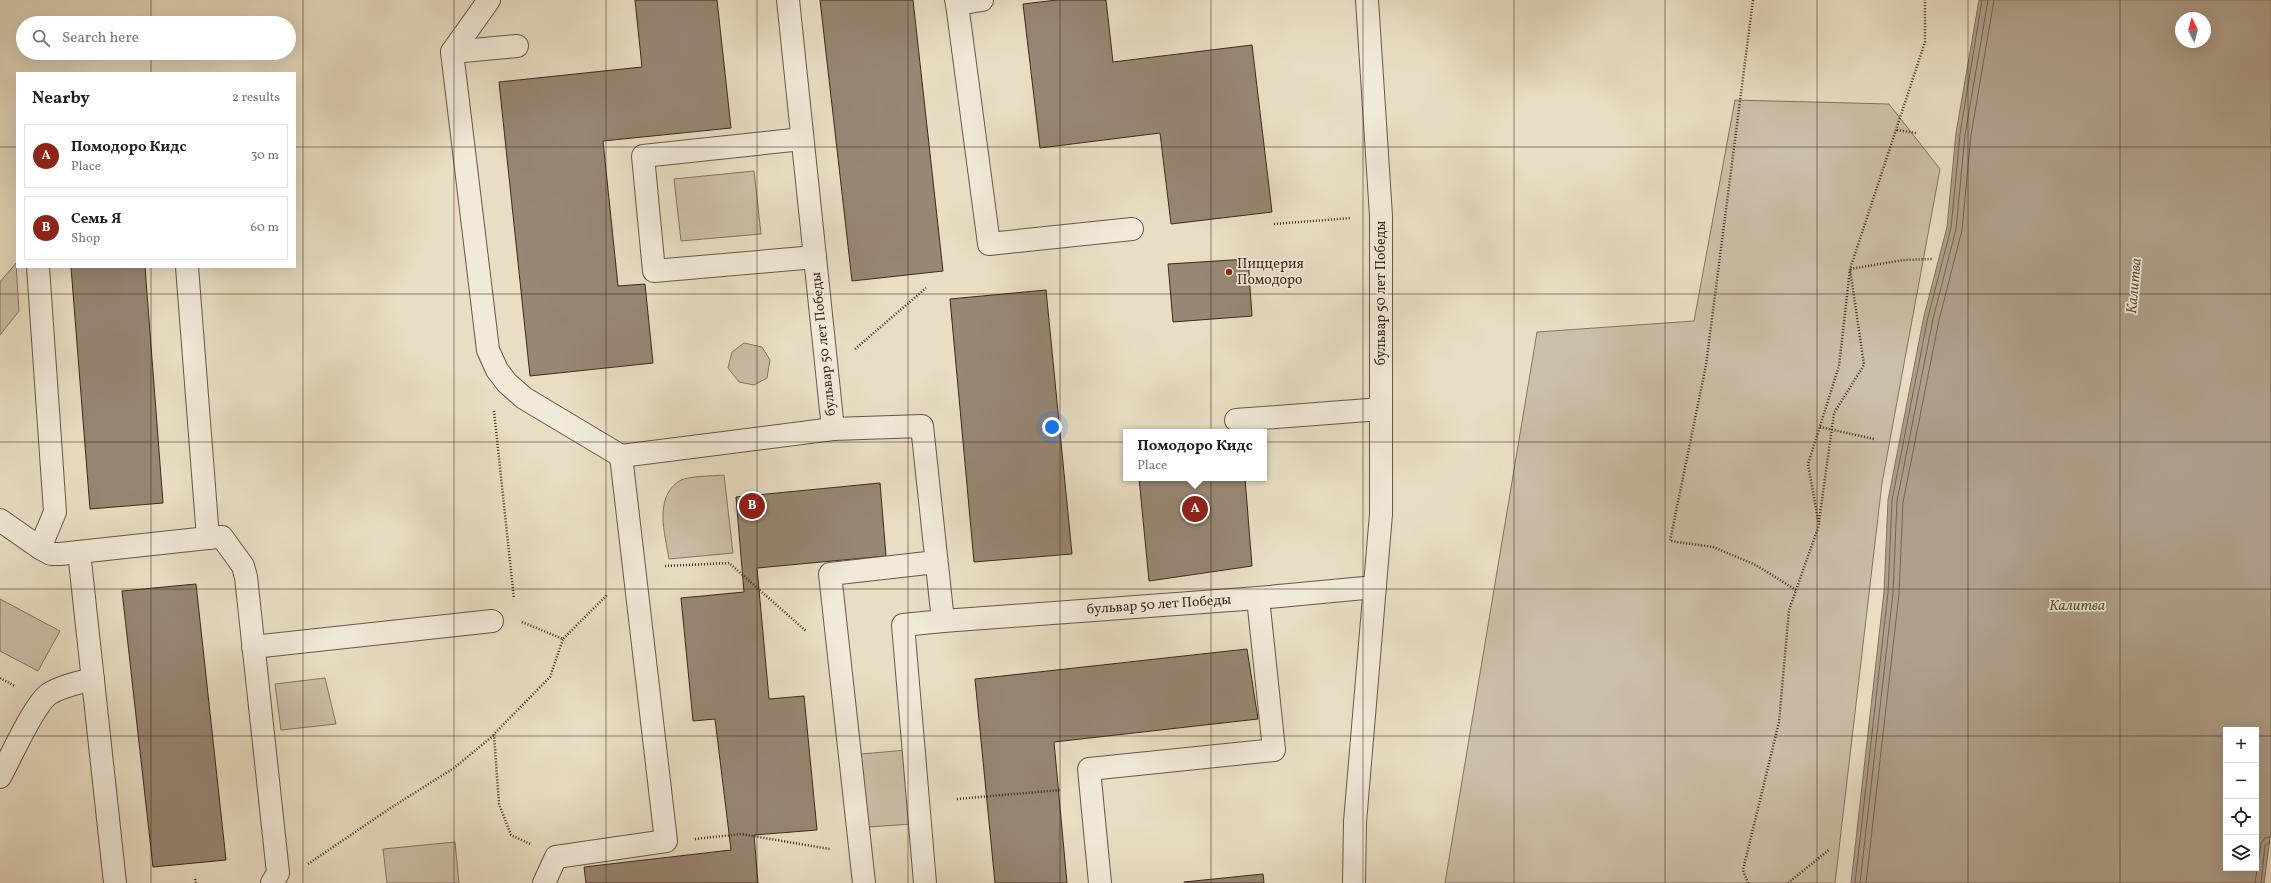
<!DOCTYPE html>
<meta charset="utf-8">
<style>
:root{--surface:#fff;--page:#f6f6f6;--text:#202124;--muted:#757577;--line:#e0e0e0;--accent:#8f2418}
body{margin:0;font-family:Vollkorn,serif;background:var(--page);color:var(--text)}
.controls{position:absolute;right:12px;bottom:12px;display:grid;overflow:hidden;border-radius:0px;box-shadow:0 4px 16px #0002}
.controls button{width:36px;height:36px;display:grid;place-items:center;padding:0;border:0;border-bottom:1px solid var(--line);background:var(--surface);color:var(--text);font:20px sans-serif}
.compass{position:absolute;left:2175px;top:12px;width:36px;height:36px;border-radius:50%;background:var(--surface);box-shadow:0 4px 16px #0002;rotate:354deg}
.you{position:absolute;left:1052px;top:427px;width:14px;height:14px;margin:-10px;border:3px solid #fff;border-radius:50%;background:#1a73e8;box-shadow:0 0 0 6px #1a73e833}
.badge{display:grid;place-items:center;width:26px;height:26px;border-radius:50%;background:var(--accent);color:#fff;font-size:13px;font-weight:700}
.pin{position:absolute;translate:-50% -50%;border:2px solid #fff;box-shadow:0 1px 4px #0006}
.popup{position:absolute;left:1123px;top:429px;width:144px;height:52px;box-sizing:border-box;display:grid;place-content:center;border-radius:0px;background:var(--surface);filter:drop-shadow(0 1px 3px #0005);font-size:13px;white-space:nowrap;color:var(--muted)}
.popup b{font-size:15px;color:var(--text)}
.popup::after{content:'';position:absolute;left:50%;top:100%;margin-left:-8px;border:8px solid transparent;border-top-color:var(--surface)}
.list{margin:0;padding:0;list-style:none}
h2{display:flex;justify-content:space-between;align-items:center;height:52px;margin:0;padding:0 16px;font-size:17px}
h2 small{font-size:13px;font-weight:400;color:var(--muted)}
.list li{display:grid;grid-template-columns:26px 1fr auto;gap:12px;align-items:center;box-sizing:border-box;height:64px;margin:0 8px 8px;padding:0 8px;border:1px solid var(--line);border-radius:0px}
.list b{display:block;font-size:15px;white-space:nowrap}
.list p{margin:0;font-size:13px;white-space:nowrap;color:var(--muted)}
.list em{font-size:13px;font-style:normal;color:var(--muted)}
.icon{flex:none;width:22px;height:22px;fill:none;stroke:currentColor;stroke-width:2;stroke-linecap:round;stroke-linejoin:round}
.map{position:relative;flex:none;width:2271px;height:883px;overflow:hidden}
.search{position:absolute;background:var(--surface);box-shadow:0 4px 16px #0002;left:16px;top:16px;width:280px;height:44px;display:flex;align-items:center;gap:10px;box-sizing:border-box;padding:0 14px;border-radius:22px;color:var(--muted);font-size:15px}
.panel{position:absolute;background:var(--surface);box-shadow:0 4px 16px #0002;left:16px;top:72px;width:280px;height:196px;border-radius:0px}
.map>svg:first-child{display:block}
.green{fill:#ccbfa8;stroke:#857462}
.water{fill:#afa08b;stroke:#82705f;fill-rule:evenodd}
.lines{fill:none;stroke-linecap:round;stroke-linejoin:round}
.shore{stroke:#766454;stroke-width:1}
.building{fill:#978774;stroke:#3e281d}
.minor-casing{stroke:#695647;stroke-width:24}
.path{stroke:#3e281d;stroke-width:2.5;stroke-dasharray:1 2;stroke-linecap:butt}
.minor{stroke:#f1ead9;stroke-width:22}
.grid{fill:none;stroke:#3e281d;stroke-width:1;stroke-opacity:0.55}
.poi-dot{fill:#8f2418;stroke:#f1ead9;stroke-width:1.5}
.labels{text-anchor:middle;dominant-baseline:central;stroke-width:3.5;stroke-linejoin:round;paint-order:stroke}
.poi-label{font-size:14px;fill:#3e281d;stroke:#f1ead9;text-anchor:start}
.street-label{font-size:14px;fill:#3e281d;stroke:#f1ead9}
.water-label{font-size:15px;font-style:italic;fill:#604c3e;stroke:#f1ead9}
</style>
<div class="map">
<svg width="2271" height="883" viewBox="0 0 2271 883">
<rect width="100%" height="100%" fill="#e9dec4"/>
<filter id="stains"><feTurbulence type="fractalNoise" baseFrequency=".005" numOctaves="4"/><feColorMatrix values="0 0 0 0 .2 0 0 0 0 .09 0 0 0 0 .02 0 0 0 .5 -.17"/></filter>
<radialGradient id="worn" r=".72"><stop offset=".6" stop-color="#630" stop-opacity="0"/><stop offset="1" stop-color="#630" stop-opacity=".3"/></radialGradient>
<g class="green">
<path d="M 1735,100 L 1889,104 L 1940,169 L 1882,483 L 1835,883 L 1445,883 L 1537,332 L 1694,321 Z"/>
<path d="M 754,171 L 761,234 L 681,241 L 674,179 Z"/>
<path d="M 16,263 L 19,311 L 0,335 L 0,282 Z"/>
<path d="M 744,343 L 762,347 L 770,360 L 767,378 L 754,385 L 739,382 L 728,368 L 732,352 Z"/>
<path d="M 724,475 L 733,553 L 669,559 C 665,534 653,496 681,480 C 689,476 714,476 724,475 Z"/>
<path d="M 0,599 L 60,631 L 38,671 L 0,651 Z"/>
<path d="M 325,678 L 336,724 L 281,730 L 275,684 Z"/>
<path d="M 907,750 L 913,824 L 868,827 L 861,754 Z"/>
<path d="M 455,842 L 459,883 L 387,883 L 383,849 Z"/>
</g>
<path class="water" d="M 1979,0 L 2271,0 L 2271,831 L 2264,883 L 1851,883 L 1884,592 L 1888,500 L 1924,316 L 1947,227 L 1956,133 ZM 2181,18 L 2205,18 L 2205,42 L 2181,42 ZM 2226,730 L 2256,730 L 2256,868 L 2226,868 Z"/>
<g class="lines">
<g class="shore">
<path d="M 1855,883 L 1888,593 L 1892,500 L 1928,317 L 1951,228 L 1960,134 L 1982,0"/>
<path d="M 1860,883 L 1893,593 L 1897,501 L 1933,319 L 1956,229 L 1965,135 L 1988,0"/>
<path d="M 1866,883 L 1899,594 L 1903,502 L 1939,320 L 1962,230 L 1971,135 L 1994,0"/>
<path d="M 2255,883 L 2261,843 L 2265,838 L 2271,837"/>
<path d="M 2261,883 L 2265,845 L 2271,842"/>
</g>
</g>
<g class="building">
<path d="M 635,0 L 717,0 L 731,128 L 603,141 L 618,286 L 645,284 L 653,363 L 530,376 L 499,82 L 642,67 Z"/>
<path d="M 820,0 L 913,0 L 943,271 L 852,281 Z"/>
<path d="M 1057,0 L 1106,0 L 1113,62 L 1252,45 L 1272,212 L 1171,224 L 1160,133 L 1040,148 L 1023,4 Z"/>
<path d="M 1248,259 L 1252,316 L 1173,322 L 1168,264 Z"/>
<path d="M 71,267 L 145,267 L 163,503 L 90,509 Z"/>
<path d="M 1046,290 L 1072,554 L 974,562 L 950,299 Z"/>
<path d="M 1139,478 L 1245,478 L 1252,566 L 1149,581 Z"/>
<path d="M 880,483 L 886,556 L 757,568 L 769,699 L 804,696 L 817,830 L 754,835 L 758,883 L 586,883 L 584,867 L 731,850 L 715,719 L 693,721 L 681,598 L 744,592 L 736,497 Z"/>
<path d="M 196,584 L 226,860 L 153,867 L 122,591 Z"/>
<path d="M 1247,649 L 1258,719 L 1054,742 L 1067,883 L 995,883 L 975,679 Z"/>
<path d="M 1263,874 L 1264,883 L 1184,883 L 1184,882 Z"/>
</g>
<g class="lines">
<g class="minor-casing">
<g id="minor">
<path d="M 489,0 L 452,52 L 488,350 L 497,370 L 507,383 L 524,398 L 621,456"/>
<path d="M 788,0 L 833,429 L 922,426 L 943,621 L 903,625 L 925,883"/>
<path d="M 956,0 L 957,4 L 982,0"/>
<path d="M 957,4 L 989,244 L 1132,229"/>
<path d="M 452,52 L 517,46"/>
<path d="M 802,139 L 643,156 L 654,271 L 815,257"/>
<path d="M 187,267 L 208,538"/>
<path d="M 1236,420 L 1381,409"/>
<path d="M 0,520 L 40,548 L 55,512 L 38,267"/>
<path d="M 40,548 L 51,554 L 60,554 L 217,537 L 222,537 L 243,566 L 246,577 L 278,873 L 272,883"/>
<path d="M 79,552 L 115,883"/>
<path d="M 943,621 L 1258,598 L 1375,587"/>
<path d="M 253,647 L 492,621"/>
<path d="M 0,777 C 10,759 34,704 49,694 C 61,686 78,683 93,679"/>
<path d="M 544,883 L 556,857 L 666,841 L 621,456 L 833,429"/>
<path d="M 864,883 L 830,574 L 936,562"/>
<path d="M 1100,883 L 1089,769 L 1274,750 L 1258,598"/>
<path d="M 1354,883 L 1355,822 L 1381,514 L 1381,216 L 1367,0"/>
</g>
</g>
<g class="path">
<path d="M 1753,0 L 1706,365 L 1670,541 L 1713,547 L 1756,565 L 1796,590"/>
<path d="M 1897,130 L 1916,133"/>
<path d="M 1274,224 L 1351,218"/>
<path d="M 855,349 L 926,288"/>
<path d="M 494,411 L 514,599"/>
<path d="M 1820,427 L 1874,439"/>
<path d="M 1819,522 L 1834,413 L 1864,365 L 1850,269 L 1903,260 L 1932,259"/>
<path d="M 665,566 L 729,563 L 806,631"/>
<path d="M 522,622 L 563,639 L 607,595"/>
<path d="M 0,678 L 15,686"/>
<path d="M 957,799 L 1060,790"/>
<path d="M 695,839 L 741,834 L 830,849"/>
<path d="M 530,844 L 511,835 L 499,804 L 494,734 L 550,677 L 563,639"/>
<path d="M 308,864 L 389,809 L 454,768 L 494,735"/>
<path d="M 195,879 L 196,883"/>
<path d="M 1748,883 L 1743,870 L 1779,722 L 1789,610 L 1819,525 L 1808,464 L 1839,366 L 1850,269 L 1925,42 L 1925,0"/>
<path d="M 1788,883 L 1830,849"/>
</g>
<use href="#minor" class="minor"/>
</g>
<path class="grid" d="M 151,0 L 151,23M 303,0 L 303,883M 454,0 L 454,883M 606,0 L 606,883M 757,0 L 757,883M 908,0 L 908,883M 1060,0 L 1060,883M 1211,0 L 1211,883M 1363,0 L 1363,883M 1514,0 L 1514,883M 1665,0 L 1665,883M 1817,0 L 1817,883M 1968,0 L 1968,883M 2120,0 L 2120,883M 151,53 L 151,73M 0,147 L 17,147M 295,147 L 2271,147M 151,267 L 151,883M 0,294 L 2271,294M 0,442 L 2271,442M 0,589 L 2271,589M 0,736 L 2226,736M 2256,736 L 2271,736"/>
<circle class="poi-dot" cx="1229" cy="272" r="4"/>
<g class="labels">
<g class="poi-label">
<text x="1237" y="264">Пиццерия<tspan x="1237" dy="16">Помодоро</tspan></text>
</g>
<g class="street-label">
<text transform="translate(1381 293) rotate(-90)">бульвар 50 лет Победы</text>
<text transform="translate(824 344) rotate(-96)">бульвар 50 лет Победы</text>
<text transform="translate(1159 605) rotate(-4)">бульвар 50 лет Победы</text>
</g>
<g class="water-label">
<text transform="translate(2135 286) rotate(-85)">Калитва</text>
<text x="2077" y="606">Калитва</text>
</g>
</g>
<rect width="100%" height="100%" filter="url(#stains)"/>
<rect width="100%" height="100%" fill="url(#worn)"/>
</svg>
<div class="controls">
<button>+</button>
<button>−</button>
<button><svg class="icon" aria-label="locate" viewBox="0 0 24 24"><circle cx="12" cy="12" r="6"/><path d="M12 2v4M12 18v4M2 12h4M18 12h4"/></svg></button>
<button><svg class="icon" aria-label="layers" viewBox="0 0 24 24"><path d="M12 4l9 5-9 5-9-5zM3 14l9 5 9-5"/></svg></button>
</div>
<svg class="compass" viewBox="-18 -18 36 36"><path d="M0-13l5 13h-10z" fill="#e53935"/><path d="M0 13l5-13h-10z" fill="#757577"/></svg>
<div class="you"></div>
<div class="pin badge" style="left:1195px;top:509px">A</div>
<div class="popup"><b>Помодоро Кидс</b>Place</div>
<div class="pin badge" style="left:752px;top:506px">B</div>
<div class="search"><svg class="icon" aria-label="search" viewBox="0 0 24 24"><circle cx="10" cy="10" r="6"/><path d="M15 15l6 6"/></svg>Search here</div>
<section class="panel">
<h2>Nearby<small>2 results</small></h2>
<ul class="list">
<li><span class="badge">A</span><div><b>Помодоро Кидс</b><p>Place</p></div><em>30 m</em></li>
<li><span class="badge">B</span><div><b>Семь Я</b><p>Shop</p></div><em>60 m</em></li>
</ul>
</section>
</div>
